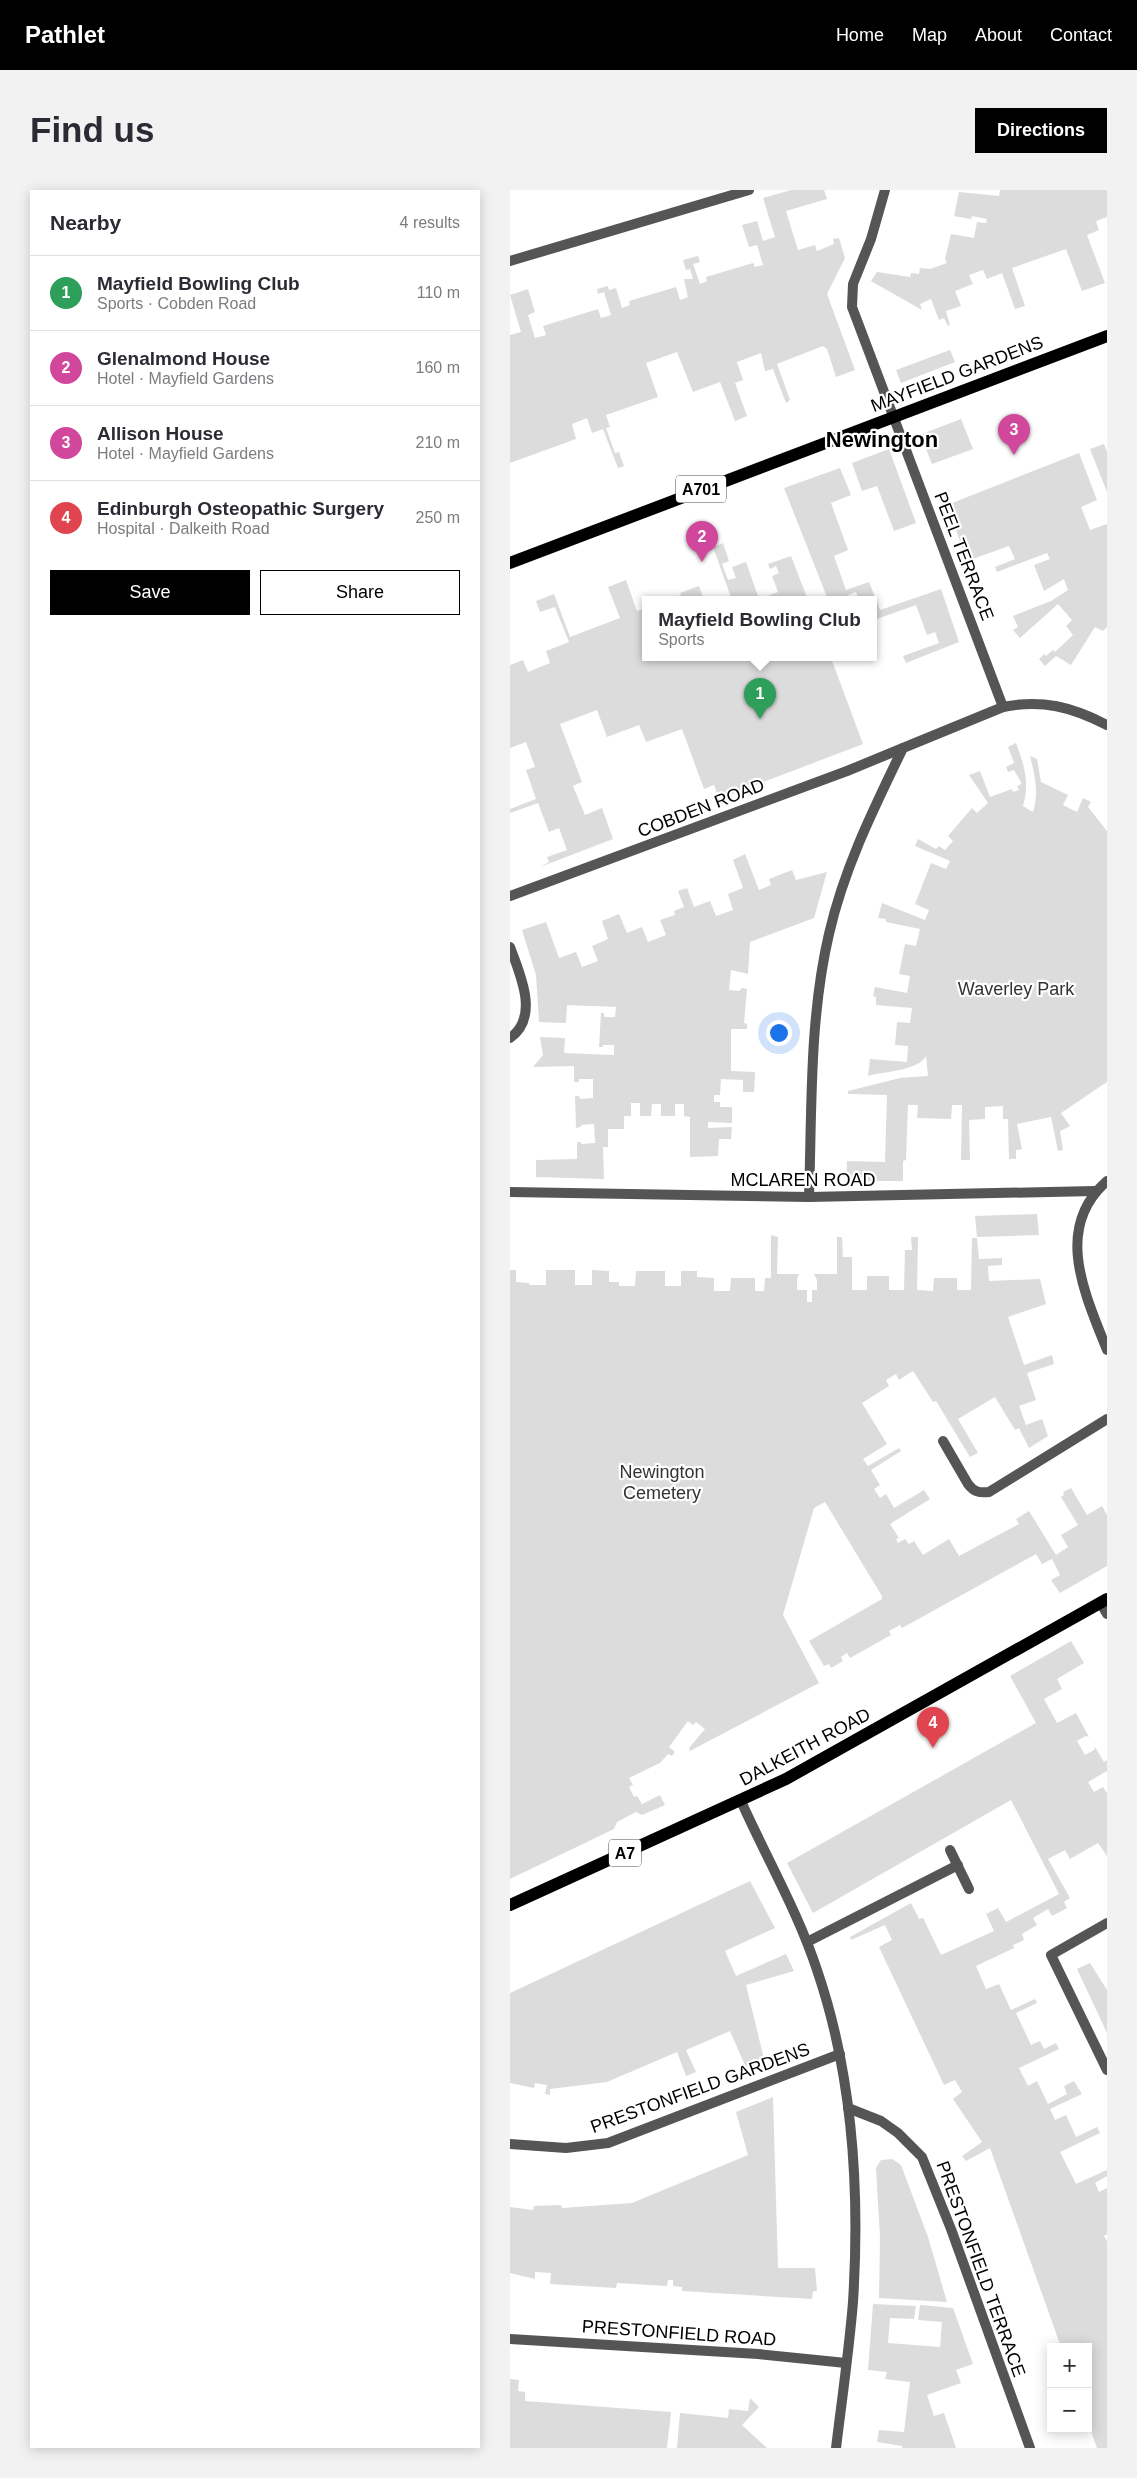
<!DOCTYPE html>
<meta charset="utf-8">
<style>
:root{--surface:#fff;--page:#f2f2f3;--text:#2b2b33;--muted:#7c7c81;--line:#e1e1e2;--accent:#000}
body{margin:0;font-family:Arial,sans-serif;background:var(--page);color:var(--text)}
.controls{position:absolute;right:15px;bottom:15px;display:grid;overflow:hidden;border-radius:0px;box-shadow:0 2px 12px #0003}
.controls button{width:45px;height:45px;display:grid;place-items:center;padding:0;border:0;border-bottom:1px solid var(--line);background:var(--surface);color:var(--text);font:25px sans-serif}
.you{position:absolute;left:268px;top:842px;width:18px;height:18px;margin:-12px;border:4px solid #fff;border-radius:50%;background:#1a73e8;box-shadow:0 0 0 8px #1a73e833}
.badge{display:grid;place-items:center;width:32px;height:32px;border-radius:50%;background:var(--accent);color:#fff;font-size:16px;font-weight:700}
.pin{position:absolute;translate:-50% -41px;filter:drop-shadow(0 1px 2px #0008)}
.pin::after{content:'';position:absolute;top:26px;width:18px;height:15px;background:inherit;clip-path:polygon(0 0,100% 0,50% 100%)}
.popup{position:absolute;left:132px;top:406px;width:235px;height:65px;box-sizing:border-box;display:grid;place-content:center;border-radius:0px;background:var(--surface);filter:drop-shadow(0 1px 4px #0005);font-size:16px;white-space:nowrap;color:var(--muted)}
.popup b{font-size:19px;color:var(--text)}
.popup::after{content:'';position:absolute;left:50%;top:100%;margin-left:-10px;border:10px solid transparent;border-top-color:var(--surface)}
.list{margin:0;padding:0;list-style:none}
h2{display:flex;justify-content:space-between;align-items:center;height:65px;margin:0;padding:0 20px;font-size:21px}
h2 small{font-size:16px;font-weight:400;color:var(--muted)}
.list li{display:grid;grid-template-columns:32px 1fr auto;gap:15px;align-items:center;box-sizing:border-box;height:75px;padding:0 20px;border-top:1px solid var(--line)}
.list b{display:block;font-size:19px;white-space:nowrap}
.list p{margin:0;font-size:16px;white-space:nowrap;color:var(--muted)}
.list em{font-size:16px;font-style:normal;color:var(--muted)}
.actions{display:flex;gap:10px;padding:15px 20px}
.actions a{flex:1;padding:11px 0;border:1px solid var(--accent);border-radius:0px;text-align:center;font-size:18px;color:var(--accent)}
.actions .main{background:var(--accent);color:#fff}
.map{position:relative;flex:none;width:597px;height:2258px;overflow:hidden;border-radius:0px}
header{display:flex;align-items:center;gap:30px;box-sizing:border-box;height:70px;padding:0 25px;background:var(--accent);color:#fff}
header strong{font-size:24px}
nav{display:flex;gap:28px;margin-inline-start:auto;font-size:18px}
.intro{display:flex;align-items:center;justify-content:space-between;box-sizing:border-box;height:120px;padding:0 30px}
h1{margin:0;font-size:35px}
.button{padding:12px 22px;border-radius:0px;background:var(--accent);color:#fff;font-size:18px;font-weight:700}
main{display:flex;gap:30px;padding:0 30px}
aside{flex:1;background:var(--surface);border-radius:0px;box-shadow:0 2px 12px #0003}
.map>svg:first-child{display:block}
.green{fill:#dcdcdc}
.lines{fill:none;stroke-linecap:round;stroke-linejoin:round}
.street{stroke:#555;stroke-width:10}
.primary{stroke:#000;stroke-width:12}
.labels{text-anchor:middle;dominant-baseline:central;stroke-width:4.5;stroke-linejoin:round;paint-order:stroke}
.shield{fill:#fff;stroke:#4c4c4c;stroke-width:1}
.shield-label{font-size:16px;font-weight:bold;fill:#000}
.street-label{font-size:18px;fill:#000;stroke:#fff}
.park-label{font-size:18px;fill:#333;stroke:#fff}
.district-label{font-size:22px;font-weight:bold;fill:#000;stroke:#fff}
</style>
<header>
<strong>Pathlet</strong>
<nav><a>Home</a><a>Map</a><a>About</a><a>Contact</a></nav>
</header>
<div class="intro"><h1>Find us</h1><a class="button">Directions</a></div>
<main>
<aside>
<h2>Nearby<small>4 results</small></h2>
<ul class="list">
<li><span class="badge" style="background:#2e9e5b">1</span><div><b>Mayfield Bowling Club</b><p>Sports · Cobden Road</p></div><em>110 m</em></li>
<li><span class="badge" style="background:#d1479c">2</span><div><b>Glenalmond House</b><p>Hotel · Mayfield Gardens</p></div><em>160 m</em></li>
<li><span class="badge" style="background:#d1479c">3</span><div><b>Allison House</b><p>Hotel · Mayfield Gardens</p></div><em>210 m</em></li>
<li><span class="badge" style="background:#e0444e">4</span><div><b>Edinburgh Osteopathic Surgery</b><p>Hospital · Dalkeith Road</p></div><em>250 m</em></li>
</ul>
<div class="actions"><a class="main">Save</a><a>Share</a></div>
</aside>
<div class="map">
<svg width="597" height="2258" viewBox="0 0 597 2258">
<rect width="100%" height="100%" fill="#fff"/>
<g class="green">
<path d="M 281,0 L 314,0 L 317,9 L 276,21 L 288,60 L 305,55 L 307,61 L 324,54 L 323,49 L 329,48 L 335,68 L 317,104 L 345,180 L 326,187 L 317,159 L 313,156 L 267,174 L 280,210 L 276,213 L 263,179 L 255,181 L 251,163 L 227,172 L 233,190 L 225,193 L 237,226 L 225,231 L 210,192 L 183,202 L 167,162 L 136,173 L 148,207 L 96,225 L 100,237 L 96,238 L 105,263 L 109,262 L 114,276 L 108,278 L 93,239 L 82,243 L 77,228 L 62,234 L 66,249 L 0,273 L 0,145 L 11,142 L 0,105 L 18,99 L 25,122 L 18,125 L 25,148 L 36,145 L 33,136 L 88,119 L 91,128 L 101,125 L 94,102 L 88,104 L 87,99 L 98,96 L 99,100 L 106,98 L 112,118 L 120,115 L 119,111 L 166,97 L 170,110 L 178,107 L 174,89 L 183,89 L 180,79 L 176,80 L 173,70 L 188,66 L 190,72 L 183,74 L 190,94 L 197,91 L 196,87 L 243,73 L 245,77 L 253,75 L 247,55 L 239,57 L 232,35 L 247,31 L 253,51 L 265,47 L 253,8 Z"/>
<path d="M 490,0 L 597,0 L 597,27 L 586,31 L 589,40 L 577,45 L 595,93 L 572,101 L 556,59 L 502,78 L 515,116 L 505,119 L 492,83 L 477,89 L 473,80 L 459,85 L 463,94 L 445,101 L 451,116 L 436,121 L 440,135 L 438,136 L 434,128 L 429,130 L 421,109 L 410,114 L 412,120 L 361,91 L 367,82 L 400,87 L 401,83 L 409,84 L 410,78 L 420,79 L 437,73 L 435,69 L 441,44 L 464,48 L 467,32 L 476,33 L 477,29 L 462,26 L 461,29 L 444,26 L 449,2 L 489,6 Z"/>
<path d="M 440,160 L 445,172 L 391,193 L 386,180 Z"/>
<path d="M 451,229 L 463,259 L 422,274 L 412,249 L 412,244 Z"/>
<path d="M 594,254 L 597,262 L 597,302 L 580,259 Z"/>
<path d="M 379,259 L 406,333 L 384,341 L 367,296 L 352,301 L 342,273 Z"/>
<path d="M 569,263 L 587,310 L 571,317 L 580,340 L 597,334 L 597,437 L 593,441 L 585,437 L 561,475 L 546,466 L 535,476 L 529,469 L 534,464 L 536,466 L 543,460 L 545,462 L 563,445 L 556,436 L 562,430 L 548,414 L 510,448 L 503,440 L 508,437 L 503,426 L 541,411 L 558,400 L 554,389 L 534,401 L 524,375 L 540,369 L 537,363 L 487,382 L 485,377 L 505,369 L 499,356 L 457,371 L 437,315 Z"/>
<path d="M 330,278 L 341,305 L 321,313 L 338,360 L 324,366 L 336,400 L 359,392 L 370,420 L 431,399 L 449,452 L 396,473 L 393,466 L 429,453 L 425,442 L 417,445 L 406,415 L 364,430 L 364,410 L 355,410 L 354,407 L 349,409 L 346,402 L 338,405 L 340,410 L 319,410 L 317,407 L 274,298 Z"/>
<path d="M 213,353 L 219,371 L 212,374 L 218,390 L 226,388 L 222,377 L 236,372 L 249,409 L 268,402 L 262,386 L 269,383 L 266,376 L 260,379 L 258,374 L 281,366 L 298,410 L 222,410 L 203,357 Z"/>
<path d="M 116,390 L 127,421 L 136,418 L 136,468 L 321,468 L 353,554 L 209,609 L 204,595 L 194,599 L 172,539 L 136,552 L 129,535 L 97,547 L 87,520 L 50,534 L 72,592 L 63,596 L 75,625 L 92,618 L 103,649 L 30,677 L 39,672 L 37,667 L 57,660 L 49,638 L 39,642 L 28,613 L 0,623 L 0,619 L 26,609 L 16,580 L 25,577 L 16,552 L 0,558 L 0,475 L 13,470 L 18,482 L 40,473 L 36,461 L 59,452 L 45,417 L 30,422 L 26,411 L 44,404 L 60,447 L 110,428 L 98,397 Z"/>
<path d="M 189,396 L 194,410 L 157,410 L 171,405 L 170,403 Z"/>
<path d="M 506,553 C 514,575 520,592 513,616 L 523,622 C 529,602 525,586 520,566 L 527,569 L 531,592 L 558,605 L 553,615 L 567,622 L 573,608 L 581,612 L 578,617 L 597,641 L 597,892 L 551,923 L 560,936 L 550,941 L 553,960 L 548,961 L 541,927 L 507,934 L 512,959 L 506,960 L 506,969 L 499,969 L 498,929 L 493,929 L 493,916 L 475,917 L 475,929 L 459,930 L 460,970 L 451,970 L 452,915 L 442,915 L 441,929 L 407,928 L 408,915 L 398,915 L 396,970 L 393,971 L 393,991 L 336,991 L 337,971 L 375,972 L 377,905 L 338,904 L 338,901 L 390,888 L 418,886 L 416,866 C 408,881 375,881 358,886 L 360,869 L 397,872 L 398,856 L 385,855 L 387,832 L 400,833 L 402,818 L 366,815 L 366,807 L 363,806 L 365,797 L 397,803 L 400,786 L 389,784 L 395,754 L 406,756 L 410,739 L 376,732 L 376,729 L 368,728 L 372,713 L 415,730 L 419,720 L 405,714 L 421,673 L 436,679 L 440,671 L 405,656 L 408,649 L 426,659 L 429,656 L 435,660 L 443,651 L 438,646 L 462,618 L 467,623 L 478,613 L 459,585 L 470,581 L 480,607 L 502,599 L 503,602 L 509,600 L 507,596 L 512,594 L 504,580 L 498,582 L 496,577 L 504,573 L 498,557 Z"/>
<path d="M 235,664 L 249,700 L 261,695 L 259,689 L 282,680 L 286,690 L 317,682 L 304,728 L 240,752 L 238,784 L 221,780 L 219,800 L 229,801 L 232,798 L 237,799 L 234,833 L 237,834 L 237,839 L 221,839 L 221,881 L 245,882 L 244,902 L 233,902 L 233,890 L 211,889 L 210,905 L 204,905 L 204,912 L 210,912 L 210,917 L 222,917 L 222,933 L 198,932 L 198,938 L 222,937 L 221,949 L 209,949 L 208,966 L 180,967 L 180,927 L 174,926 L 174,914 L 165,914 L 165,926 L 151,926 L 151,914 L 142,914 L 141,926 L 130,926 L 130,913 L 121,913 L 121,926 L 114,926 L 114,939 L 98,939 L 98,957 L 93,957 L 94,989 L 26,987 L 26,970 L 67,969 L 67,952 L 71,952 L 71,954 L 85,953 L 84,934 L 71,935 L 71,937 L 66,938 L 65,906 L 69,906 L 70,909 L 83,908 L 83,889 L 69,889 L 69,892 L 64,892 L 64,876 L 23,877 L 33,865 L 30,847 L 55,848 L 54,863 L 104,865 L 104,855 L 93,855 L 93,857 L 89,857 L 91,823 L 94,823 L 94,827 L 105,827 L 106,817 L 57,815 L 56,833 L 29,832 L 26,785 L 12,740 L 36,732 L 49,768 L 66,762 L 72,777 L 88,771 L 82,756 L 98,749 L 92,731 L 109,724 L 117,743 L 132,737 L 138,752 L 156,745 L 150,730 L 165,725 L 164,721 L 174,717 L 168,701 L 177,698 L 184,717 L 200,711 L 206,726 L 223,720 L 218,704 L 233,698 L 223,670 Z"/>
<path d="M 527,1024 L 529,1045 L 467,1047 L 465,1026 Z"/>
<path d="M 261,1045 L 268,1047 L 267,1084 L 289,1084 L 287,1089 L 287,1100 L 297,1100 L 297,1112 L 302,1112 L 302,1100 L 307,1100 L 307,1090 L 304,1084 L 327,1084 L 327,1047 L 332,1047 L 333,1067 L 342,1067 L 342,1100 L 357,1100 L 357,1086 L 379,1086 L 379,1100 L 394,1100 L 395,1060 L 402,1060 L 401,1047 L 408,1047 L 407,1100 L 423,1101 L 424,1088 L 447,1088 L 447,1100 L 461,1100 L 462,1048 L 467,1048 L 469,1069 L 492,1068 L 492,1075 L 478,1076 L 479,1091 L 530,1089 L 536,1114 L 498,1127 L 514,1175 L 542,1165 L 544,1174 L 517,1183 L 526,1210 L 509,1216 L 516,1235 L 532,1229 L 538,1246 L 519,1258 L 509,1238 L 505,1240 L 485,1207 L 448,1229 L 468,1263 L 460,1267 L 426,1211 L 423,1212 L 403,1181 L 389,1190 L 386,1184 L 376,1190 L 379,1196 L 352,1213 L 377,1254 L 353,1269 L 358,1276 L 389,1258 L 391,1261 L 361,1280 L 370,1295 L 364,1299 L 370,1308 L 376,1304 L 384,1318 L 414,1300 L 420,1309 L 380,1334 L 389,1348 L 386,1349 L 388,1353 L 395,1349 L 399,1354 L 404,1351 L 413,1365 L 439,1349 L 449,1366 L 509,1334 L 506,1329 L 519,1321 L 546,1365 L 558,1357 L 551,1345 L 568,1335 L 551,1307 L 554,1305 L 553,1302 L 561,1298 L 577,1325 L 592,1316 L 597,1325 L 597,1376 L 550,1403 L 541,1390 L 550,1385 L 542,1369 L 532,1374 L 526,1364 L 392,1438 L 390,1435 L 379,1441 L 381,1445 L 340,1468 L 337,1463 L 331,1467 L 333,1471 L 321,1478 L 319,1474 L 314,1476 L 299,1451 L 372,1409 L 372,1406 L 315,1312 L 304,1318 L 273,1425 L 309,1493 L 180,1561 L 179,1558 L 195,1539 L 186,1532 L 183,1535 L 178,1531 L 159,1557 L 165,1562 L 162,1566 L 158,1564 L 150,1573 L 119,1588 L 123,1595 L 119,1597 L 124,1607 L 127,1606 L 132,1614 L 150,1605 L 155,1615 L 132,1625 L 126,1622 L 107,1632 L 104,1639 L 0,1689 L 0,1080 L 6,1080 L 6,1092 L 19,1093 L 19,1095 L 36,1095 L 36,1080 L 65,1080 L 65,1095 L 82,1095 L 82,1080 L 99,1081 L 99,1092 L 109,1092 L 109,1096 L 125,1096 L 126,1081 L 155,1081 L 155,1096 L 171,1096 L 171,1081 L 187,1081 L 187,1087 L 204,1088 L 204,1101 L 220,1101 L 221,1088 L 245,1088 L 245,1101 L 254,1101 L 255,1088 L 261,1088 Z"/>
<path d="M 561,1451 L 574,1473 L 547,1489 L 552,1499 L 534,1509 L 547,1533 L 566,1523 L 579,1547 L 576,1546 L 567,1551 L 575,1565 L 584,1560 L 585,1557 L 594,1572 L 597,1570 L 597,1581 L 578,1592 L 584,1602 L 593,1597 L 597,1603 L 597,1666 L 588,1653 L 560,1669 L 555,1660 L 538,1669 L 560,1708 L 554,1712 L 557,1718 L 542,1726 L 538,1719 L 523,1728 L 527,1735 L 512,1744 L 514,1750 L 503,1755 L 504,1758 L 466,1776 L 476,1799 L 489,1794 L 501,1820 L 525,1809 L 527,1813 L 506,1823 L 521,1855 L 530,1851 L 534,1859 L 546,1853 L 549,1859 L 509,1878 L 518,1896 L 527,1891 L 538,1914 L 557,1904 L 554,1896 L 564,1891 L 572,1904 L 540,1919 L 545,1930 L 556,1925 L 566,1947 L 587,1937 L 590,1943 L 550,1962 L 566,1994 L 597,1980 L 597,1986 L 585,1993 L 589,2002 L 597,1998 L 597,2044 L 594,2046 L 597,2051 L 597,2258 L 587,2258 L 578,2233 L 578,2157 L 551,2157 L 480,1958 L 456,1971 L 452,1966 L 472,1952 L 443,1909 L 452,1902 L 445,1890 L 434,1895 L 369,1757 L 382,1750 L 375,1735 L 341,1750 L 340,1747 L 401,1713 L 409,1729 L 413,1728 L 431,1765 L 484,1741 L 476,1724 L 488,1718 L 496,1732 L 549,1704 L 501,1610 L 303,1723 L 277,1673 L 526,1533 L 500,1486 Z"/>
<path d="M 240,1691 L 265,1738 L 215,1761 L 226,1786 L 276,1764 L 284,1781 L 236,1795 L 255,1873 L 237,1880 L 220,1841 L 176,1860 L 186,1882 L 176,1886 L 167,1862 L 97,1892 L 40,1899 L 40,1905 L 35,1904 L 37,1895 L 25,1893 L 24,1898 L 0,1893 L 0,1803 Z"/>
<path d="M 580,1773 L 597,1800 L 597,1843 L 567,1779 Z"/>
<path d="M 263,1907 L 268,2078 L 305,2078 L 307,2101 L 303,2101 L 302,2109 L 172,2101 L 172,2097 L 163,2096 L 163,2090 L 158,2090 L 157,2096 L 107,2093 L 106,2098 L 40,2094 L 41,2083 L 25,2082 L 25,2089 L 0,2083 L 0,2017 L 23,2020 L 24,2016 L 51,2015 L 52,2018 L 122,2013 L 238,1965 L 226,1922 Z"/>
<path d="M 382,1969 L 391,1975 L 418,2047 L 437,2112 L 369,2108 L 370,2047 L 366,1978 L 371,1970 Z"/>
<path d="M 363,2114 L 406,2116 L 404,2129 L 380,2128 L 378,2153 L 430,2157 L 432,2132 L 408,2130 L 410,2115 L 443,2118 L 463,2174 L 446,2180 L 451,2193 L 417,2205 L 424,2226 L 434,2223 L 446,2258 L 392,2258 L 392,2256 L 367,2252 L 369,2240 L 394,2242 L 400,2192 L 375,2189 L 377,2182 L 358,2180 Z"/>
<path d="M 0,2189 L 9,2190 L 8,2201 L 15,2202 L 15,2211 L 161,2222 L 157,2258 L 0,2258 Z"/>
<path d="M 240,2208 L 249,2217 L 232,2235 L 257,2258 L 167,2258 L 170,2223 L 218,2228 L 219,2219 L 238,2221 Z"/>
</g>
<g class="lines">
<g class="street">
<path d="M 375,0 L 361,49 L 343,94 L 342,117 L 493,517"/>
<path d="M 0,71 L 239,0"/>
<path d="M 0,706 L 337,581 L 393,558"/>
<path d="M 0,757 C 10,784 30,827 0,848"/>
<path d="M 597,991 C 543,1038 575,1104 597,1160"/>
<path d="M 0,1002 L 299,1007 L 585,1001"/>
<path d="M 299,1007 C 302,920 299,829 319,744 C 334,678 364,618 393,558 L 493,517 C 532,509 562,517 597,535"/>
<path d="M 433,1251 L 458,1294 C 464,1302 469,1303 479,1302 L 597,1229"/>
<path d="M 590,1412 L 597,1424"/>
<path d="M 231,1611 C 256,1667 288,1722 307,1780 C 343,1885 350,2001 343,2112 C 339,2161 332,2209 326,2258"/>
<path d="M 440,1660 L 459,1699"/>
<path d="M 597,1733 L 541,1765 L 597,1880"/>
<path d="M 297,1752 L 448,1675"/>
<path d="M 338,1918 L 371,1931 L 388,1943 L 412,1967 L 441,2039 L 520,2258"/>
<path d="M 0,1954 L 56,1958 L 98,1953 L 330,1864"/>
<path d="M 0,2149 L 248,2164 L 336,2173"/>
</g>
<g class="primary">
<path d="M 0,373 L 597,146"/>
<path d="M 0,1715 L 276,1589 L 597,1409"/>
</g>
</g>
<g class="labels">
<g class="shield">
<rect x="166" y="285.5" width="50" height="27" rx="4"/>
<rect x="99" y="1649.5" width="32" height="27" rx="4"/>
</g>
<g class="shield-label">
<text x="191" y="299">A701</text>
<text x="115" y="1663">A7</text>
</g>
<g class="street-label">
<text transform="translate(447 184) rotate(-21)">MAYFIELD GARDENS</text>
<text transform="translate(454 366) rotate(69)">PEEL TERRACE</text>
<text transform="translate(191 618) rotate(-21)">COBDEN ROAD</text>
<text x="293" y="990">MCLAREN ROAD</text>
<text transform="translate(295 1557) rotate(-28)">DALKEITH ROAD</text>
<text transform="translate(190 1898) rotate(-20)">PRESTONFIELD GARDENS</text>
<text transform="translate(471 2079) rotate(70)">PRESTONFIELD TERRACE</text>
<text transform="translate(169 2143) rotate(4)">PRESTONFIELD ROAD</text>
</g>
<g class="park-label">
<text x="506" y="799">Waverley Park</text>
<text x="152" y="1282">Newington<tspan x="152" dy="21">Cemetery</tspan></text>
</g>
<g class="district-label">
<text x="372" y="249">Newington</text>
</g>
</g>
</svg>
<div class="controls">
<button>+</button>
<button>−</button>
</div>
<div class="you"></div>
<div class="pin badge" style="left:250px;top:529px;background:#2e9e5b">1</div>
<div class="popup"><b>Mayfield Bowling Club</b>Sports</div>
<div class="pin badge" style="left:192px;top:372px;background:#d1479c">2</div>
<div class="pin badge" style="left:504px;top:265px;background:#d1479c">3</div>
<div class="pin badge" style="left:423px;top:1558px;background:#e0444e">4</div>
</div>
</main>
